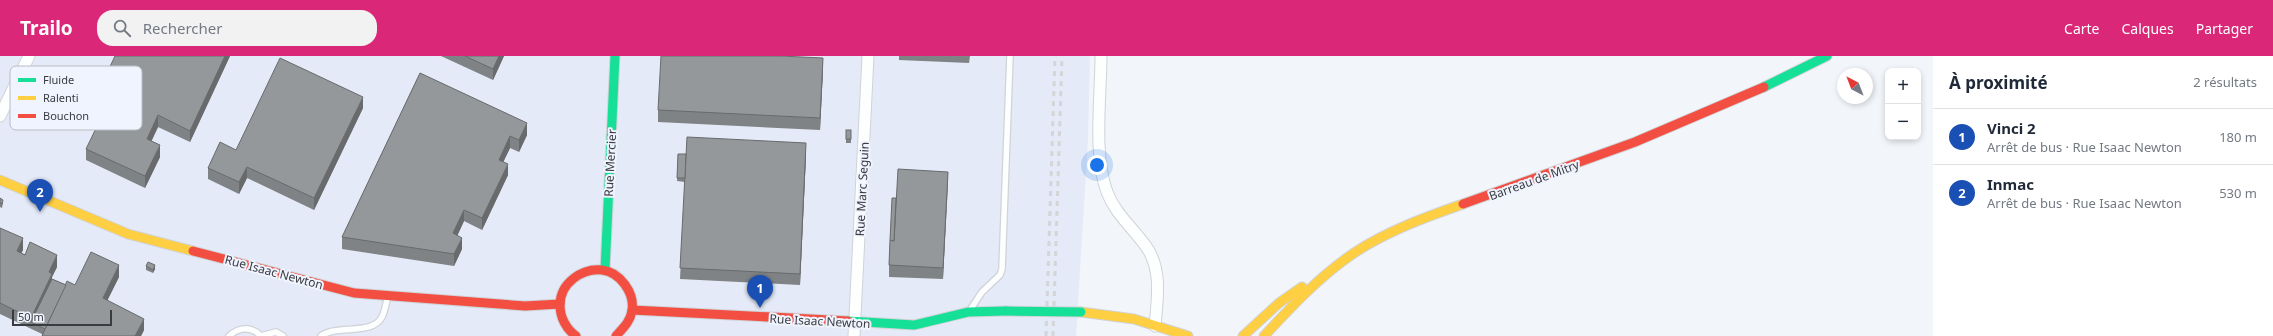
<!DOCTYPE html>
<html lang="fr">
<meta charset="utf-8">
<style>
:root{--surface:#fff;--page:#f2f2f3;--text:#1f2937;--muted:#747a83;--line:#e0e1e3;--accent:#db2777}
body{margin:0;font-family:"Noto Sans",sans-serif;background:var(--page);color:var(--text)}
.controls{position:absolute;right:12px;top:12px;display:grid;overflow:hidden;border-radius:8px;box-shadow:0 2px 6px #0003}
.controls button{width:36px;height:36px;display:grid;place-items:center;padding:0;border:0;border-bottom:1px solid var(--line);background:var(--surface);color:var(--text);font:20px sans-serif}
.compass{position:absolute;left:1837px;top:12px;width:36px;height:36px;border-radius:50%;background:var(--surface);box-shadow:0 2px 6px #0003;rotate:318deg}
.scale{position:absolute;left:12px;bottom:10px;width:100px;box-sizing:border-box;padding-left:4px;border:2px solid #393b40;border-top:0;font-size:11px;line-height:14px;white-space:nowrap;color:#393b40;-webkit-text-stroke:3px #eff4fe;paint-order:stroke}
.you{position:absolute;left:1097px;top:109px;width:14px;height:14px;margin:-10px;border:3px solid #fff;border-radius:50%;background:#1a73e8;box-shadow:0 0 0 6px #1a73e833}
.badge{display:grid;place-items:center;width:26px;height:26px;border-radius:50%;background:var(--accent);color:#fff;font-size:13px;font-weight:700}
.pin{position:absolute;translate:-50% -33px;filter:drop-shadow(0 1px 2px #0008)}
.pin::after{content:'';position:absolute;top:21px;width:14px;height:12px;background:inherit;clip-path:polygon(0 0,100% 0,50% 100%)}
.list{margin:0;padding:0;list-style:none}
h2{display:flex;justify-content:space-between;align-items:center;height:52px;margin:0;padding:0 16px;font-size:17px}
h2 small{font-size:13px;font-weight:400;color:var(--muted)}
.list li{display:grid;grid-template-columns:26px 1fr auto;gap:12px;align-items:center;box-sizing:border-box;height:56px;padding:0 16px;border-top:1px solid var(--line)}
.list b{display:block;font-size:15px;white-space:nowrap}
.list p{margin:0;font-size:13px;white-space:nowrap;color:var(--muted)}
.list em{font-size:13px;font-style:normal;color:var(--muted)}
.icon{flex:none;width:22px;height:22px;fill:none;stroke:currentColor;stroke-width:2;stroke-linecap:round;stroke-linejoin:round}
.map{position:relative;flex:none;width:1933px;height:280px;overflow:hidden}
header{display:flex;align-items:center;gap:24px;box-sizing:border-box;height:56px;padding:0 20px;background:var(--accent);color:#fff}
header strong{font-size:19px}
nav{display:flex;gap:22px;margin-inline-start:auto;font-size:14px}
.search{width:280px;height:36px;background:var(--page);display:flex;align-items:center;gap:10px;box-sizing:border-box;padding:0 14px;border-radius:16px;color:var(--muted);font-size:15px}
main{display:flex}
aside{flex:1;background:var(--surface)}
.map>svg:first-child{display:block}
.built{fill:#e4eaf7}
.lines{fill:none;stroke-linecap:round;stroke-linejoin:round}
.lane-casing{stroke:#d0d3d7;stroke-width:8}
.street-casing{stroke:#d0d3d7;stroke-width:13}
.fast-casing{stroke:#d0d3d7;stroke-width:11}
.slow-casing{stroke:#d0d3d7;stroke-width:11}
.jam-casing{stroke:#d0d3d7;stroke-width:11}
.lane{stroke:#fdfefe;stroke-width:5.5}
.street{stroke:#fdfefe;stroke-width:11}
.fast{stroke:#16e098;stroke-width:9}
.slow{stroke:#ffcf43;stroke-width:9}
.jam{stroke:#f24e42;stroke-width:9}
.rail{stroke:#d3d5d6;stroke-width:3;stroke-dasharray:5 5;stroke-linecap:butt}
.fast-bridge-casing{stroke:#d0d3d7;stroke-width:11;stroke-linecap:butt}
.fast-bridge{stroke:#16e098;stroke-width:9}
.wall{fill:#808385}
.shaded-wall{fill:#686a6c}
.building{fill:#95989b;stroke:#686a6c}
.labels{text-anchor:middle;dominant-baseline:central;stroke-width:4;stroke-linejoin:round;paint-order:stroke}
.street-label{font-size:12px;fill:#393b40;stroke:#eff4fe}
.key{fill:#eff4fe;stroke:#b8bcc5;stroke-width:1}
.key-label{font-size:11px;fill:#393b40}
</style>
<header>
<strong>Trailo</strong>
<div class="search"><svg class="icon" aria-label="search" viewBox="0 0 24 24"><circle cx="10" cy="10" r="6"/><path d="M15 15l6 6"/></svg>Rechercher</div>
<nav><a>Carte</a><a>Calques</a><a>Partager</a></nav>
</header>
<main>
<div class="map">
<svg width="1933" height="280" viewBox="0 0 1933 280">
<rect width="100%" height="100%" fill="#f2f5fa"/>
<path class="built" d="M 0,0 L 1090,0 L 1088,84 L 1076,280 L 0,280 Z"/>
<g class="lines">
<g class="lane-casing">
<g id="lane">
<path d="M 970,254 L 982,236 L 1000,219 L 1002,213 L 1010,0"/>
<path d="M 229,280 C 239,271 251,270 261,280"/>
<path d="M 261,280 L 276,276 L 283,280"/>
<path d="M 321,280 C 337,268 372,280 382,261 C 385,255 386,247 388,240"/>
</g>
</g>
<g class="street-casing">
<g id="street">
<path d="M 1101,0 C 1101,40 1093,99 1107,136 C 1116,160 1136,174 1149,195 C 1162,218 1157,245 1155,270"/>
<path d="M 0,60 L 29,0"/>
<path d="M 854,280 L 868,0"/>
</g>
</g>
<g class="fast-casing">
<g id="fast">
<path d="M 1764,31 L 1827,0"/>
<path d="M 605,214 L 615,0"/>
<path d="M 848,265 L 914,269 L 968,256 L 1006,255"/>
</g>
</g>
<g class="slow-casing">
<g id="slow">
<path d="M 0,124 L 128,178 L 193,195"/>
<path d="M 1081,256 L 1134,263 L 1188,280"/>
<path d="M 1243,280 L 1279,247 L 1302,231"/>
<path d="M 1264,280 C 1292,250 1320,220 1354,197 C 1387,175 1426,161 1463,148"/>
</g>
</g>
<g class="jam-casing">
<g id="jam">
<path d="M 1463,148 L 1635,86 L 1764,31"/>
<path d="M 193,195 L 354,237 L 525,250 L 560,248"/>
<path d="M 632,254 L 848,265"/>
<path d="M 576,280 C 566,273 560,261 560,249 C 560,227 582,212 602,214 C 620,216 635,237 632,255 C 630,266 623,272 616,280"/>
</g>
</g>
<use href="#lane" class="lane"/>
<use href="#street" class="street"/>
<use href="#fast" class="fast"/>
<use href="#slow" class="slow"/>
<use href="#jam" class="jam"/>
<g class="rail">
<path d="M 1046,280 L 1055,0"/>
<path d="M 1053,280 L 1062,0"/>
</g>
<g class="fast-bridge-casing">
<path id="fast-bridge" d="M 1006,255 L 1081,256"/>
</g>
<use href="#fast-bridge" class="fast-bridge"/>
</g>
<g class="wall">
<path d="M 230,0 L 190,86 L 158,71 L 151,85 L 160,101 L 145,132 L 86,104 L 86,93 L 115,69 L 122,54 L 100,44 L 100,31 Z"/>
<path d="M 441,0 L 504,0 L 493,24 Z"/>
<path d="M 899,0 L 970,0 L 969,7 L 899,4 Z"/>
<path d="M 823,13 L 820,74 L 658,66 L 658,54 Z"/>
<path d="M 420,17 L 527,79 L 519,96 L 510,92 L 503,106 L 508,119 L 482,174 L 464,165 L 457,180 L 462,193 L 454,210 L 342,193 L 342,181 Z"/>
<path d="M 363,52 L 314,154 L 247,122 L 239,138 L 208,123 L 208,112 L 236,94 Z"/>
<rect x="846" y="74" width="5" height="13"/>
<path d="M 678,98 L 806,99 L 800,229 L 680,223 L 685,126 L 677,125 Z"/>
<path d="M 948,116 L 943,223 L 889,221 L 889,209 L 896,142 Z"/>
<path d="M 0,142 L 3,147 L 2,152 L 0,151 Z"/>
<path d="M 0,172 L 23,194 L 21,197 L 57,211 L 52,221 L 52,223 L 66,229 L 75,229 L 119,221 L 107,245 L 144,274 L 141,280 L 42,280 L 42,278 L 0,258 Z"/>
<path d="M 146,210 L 155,213 L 153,217 L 146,214 Z"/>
</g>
<g class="shaded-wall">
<path d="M 225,0 L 230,0 L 190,86 L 190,75 Z"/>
<path d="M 499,0 L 504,0 L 493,24 L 493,13 Z"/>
<path d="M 823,2 L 823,13 L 820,74 L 820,62 Z"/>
<path d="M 363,41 L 363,52 L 314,154 L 314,142 Z"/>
<path d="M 158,59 L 158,71 L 147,95 L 147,83 Z"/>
<path d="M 527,67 L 527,79 L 519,96 L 519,84 Z"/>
<path d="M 510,80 L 510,92 L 499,115 L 499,104 Z"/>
<path d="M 806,87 L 806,99 L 800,229 L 800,218 Z"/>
<path d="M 160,89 L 160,101 L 145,132 L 145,120 Z"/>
<path d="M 508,108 L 508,119 L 482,174 L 482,162 Z"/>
<path d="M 247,111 L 247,122 L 239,138 L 239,126 Z"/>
<path d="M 948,116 L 948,127 L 943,223 L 943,212 Z"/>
<path d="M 464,154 L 464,165 L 453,189 L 453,177 Z"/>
<path d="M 23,182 L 23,194 L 17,206 L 17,195 Z"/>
<path d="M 462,182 L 462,193 L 454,210 L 454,198 Z"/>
<path d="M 57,199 L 57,211 L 52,221 L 52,229 L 31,266 L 31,262 L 49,216 Z"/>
<path d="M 119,209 L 119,221 L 104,251 L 103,242 Z"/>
<path d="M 155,209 L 155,213 L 153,217 L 153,214 Z"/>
<path d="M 144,263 L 144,274 L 141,280 L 135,280 Z"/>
</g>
<g class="building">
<path d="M 115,0 L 225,0 L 190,75 L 158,59 L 147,83 L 160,89 L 145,120 L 86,93 L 101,62 L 115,69 L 127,45 L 100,32 Z"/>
<path d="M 465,0 L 499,0 L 493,13 Z"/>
<path d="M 661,0 L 781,0 L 823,2 L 820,62 L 658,54 Z"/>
<path d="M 280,2 L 363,41 L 314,142 L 247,111 L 239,126 L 208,112 L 220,86 L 236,94 Z"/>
<path d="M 420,17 L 527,67 L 519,84 L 510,80 L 499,104 L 508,108 L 482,162 L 464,154 L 453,177 L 462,182 L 454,198 L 342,181 Z"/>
<rect x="846" y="74" width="5" height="9"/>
<path d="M 687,81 L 806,87 L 800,218 L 680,212 Z"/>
<path d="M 678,98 L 686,98 L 685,122 L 677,122 Z"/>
<path d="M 898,113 L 948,116 L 943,212 L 889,209 L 890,184 L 894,185 Z"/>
<path d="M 0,142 L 3,144 L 2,148 L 0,147 Z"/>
<path d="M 892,142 L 896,142 L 894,185 L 890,184 Z"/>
<path d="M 0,172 L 23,182 L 17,195 L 25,199 L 30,186 L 57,199 L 49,216 L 52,218 L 31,262 L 0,247 Z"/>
<path d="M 91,196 L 119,209 L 103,242 L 144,263 L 135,280 L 42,280 L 67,225 L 75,229 Z"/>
<path d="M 148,206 L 155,209 L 153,214 L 146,210 Z"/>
<path d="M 52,223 L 66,229 L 45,273 L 31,266 Z"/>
</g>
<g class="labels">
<g class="street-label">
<text transform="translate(610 107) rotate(-87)">Rue Mercier</text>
<text transform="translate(1534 124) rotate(-20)">Barreau de Mitry</text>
<text transform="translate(862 133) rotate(-87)">Rue Marc Seguin</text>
<text transform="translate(274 216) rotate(15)">Rue Isaac Newton</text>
<text transform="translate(820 265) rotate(3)">Rue Isaac Newton</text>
</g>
</g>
<rect x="10" y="10" width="132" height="64" rx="6" class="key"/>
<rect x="18" y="22" width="18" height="4" fill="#16e098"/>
<rect x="18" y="40" width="18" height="4" fill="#ffcf43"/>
<rect x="18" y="58" width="18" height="4" fill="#f24e42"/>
<g class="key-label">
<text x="43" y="28">Fluide</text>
<text x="43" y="46">Ralenti</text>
<text x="43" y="64">Bouchon</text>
</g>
</svg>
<div class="controls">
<button>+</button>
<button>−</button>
</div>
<svg class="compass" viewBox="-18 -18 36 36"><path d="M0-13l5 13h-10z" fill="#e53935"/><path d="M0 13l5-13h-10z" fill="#747a83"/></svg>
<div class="scale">50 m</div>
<div class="you"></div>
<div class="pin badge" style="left:760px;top:252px;background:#1a4fb4">1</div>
<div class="pin badge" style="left:40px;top:156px;background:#1a4fb4">2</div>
</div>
<aside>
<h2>À proximité<small>2 résultats</small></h2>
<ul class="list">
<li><span class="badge" style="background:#1a4fb4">1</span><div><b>Vinci 2</b><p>Arrêt de bus · Rue Isaac Newton</p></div><em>180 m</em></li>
<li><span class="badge" style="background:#1a4fb4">2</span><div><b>Inmac</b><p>Arrêt de bus · Rue Isaac Newton</p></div><em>530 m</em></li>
</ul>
</aside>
</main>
